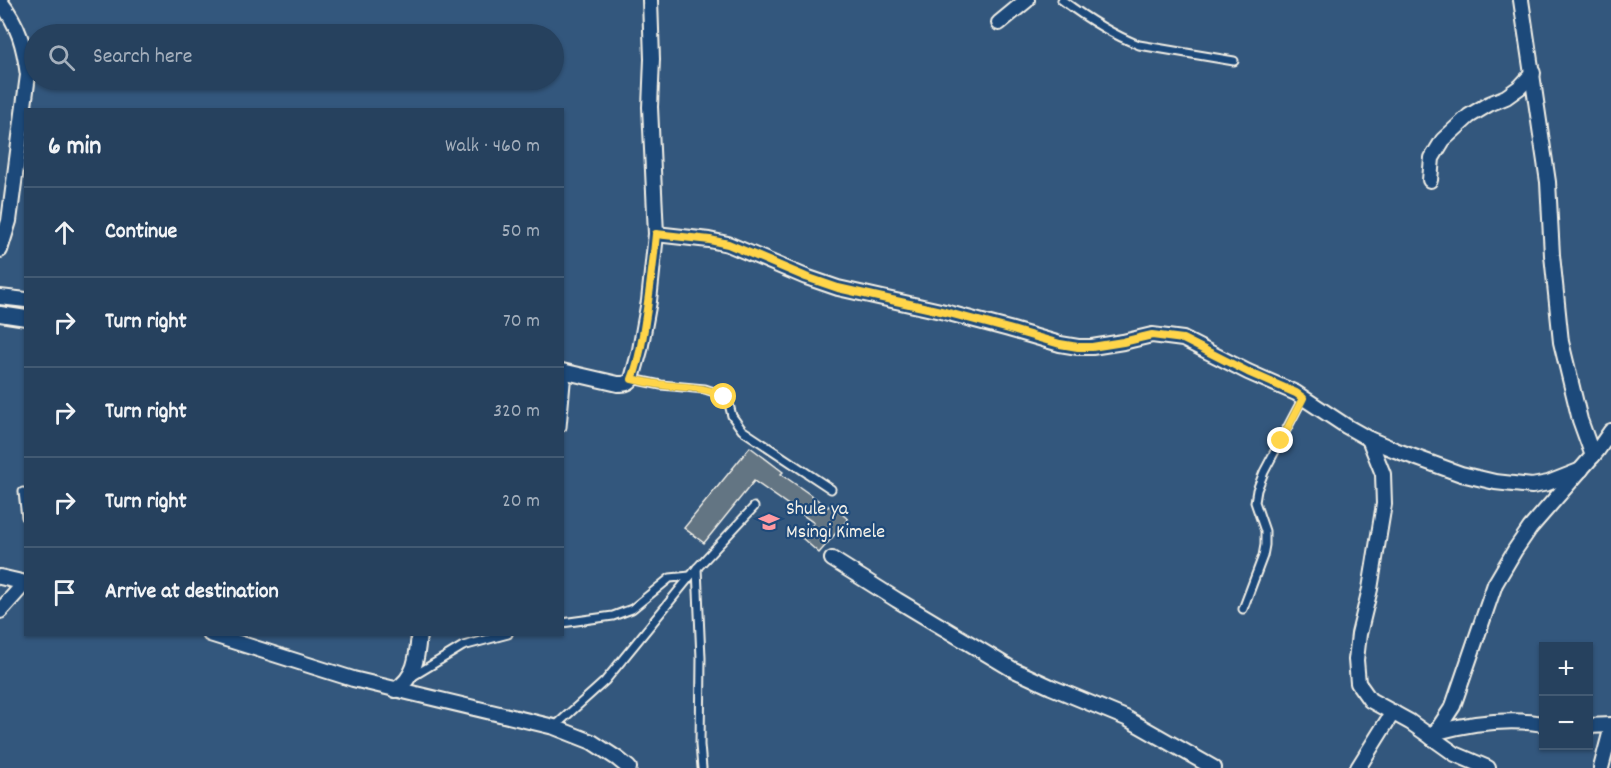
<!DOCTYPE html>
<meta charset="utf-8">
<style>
:root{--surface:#26415e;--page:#2e4864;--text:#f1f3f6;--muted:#a4afbc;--line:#425a73}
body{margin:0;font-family:Dekko,sans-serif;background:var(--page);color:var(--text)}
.controls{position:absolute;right:18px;bottom:18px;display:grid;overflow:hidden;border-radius:0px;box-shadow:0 2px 4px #0004}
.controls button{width:54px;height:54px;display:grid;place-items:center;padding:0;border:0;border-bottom:2px solid var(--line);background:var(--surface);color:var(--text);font:30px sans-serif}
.stop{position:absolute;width:18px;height:18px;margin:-14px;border:4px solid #ffd54a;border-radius:50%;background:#fff}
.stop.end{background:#ffd54a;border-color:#fff;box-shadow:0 2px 6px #0008}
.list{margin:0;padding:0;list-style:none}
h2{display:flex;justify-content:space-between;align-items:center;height:78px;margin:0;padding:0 24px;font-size:26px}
h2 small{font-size:20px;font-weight:400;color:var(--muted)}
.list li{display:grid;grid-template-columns:39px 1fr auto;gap:18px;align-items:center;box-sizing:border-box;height:90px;padding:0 24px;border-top:2px solid var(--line)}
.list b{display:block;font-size:22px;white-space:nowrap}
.list em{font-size:20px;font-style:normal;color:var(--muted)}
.icon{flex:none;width:33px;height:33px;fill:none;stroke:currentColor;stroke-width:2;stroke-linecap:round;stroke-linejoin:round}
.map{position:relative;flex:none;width:1611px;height:768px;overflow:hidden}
.search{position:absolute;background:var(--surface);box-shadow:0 2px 4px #0004;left:24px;top:24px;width:540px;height:66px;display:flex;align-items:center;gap:15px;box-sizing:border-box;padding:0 21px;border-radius:33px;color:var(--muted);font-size:22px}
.panel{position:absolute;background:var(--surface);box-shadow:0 2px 4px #0004;left:24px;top:108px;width:540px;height:528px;border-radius:0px}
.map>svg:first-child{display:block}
.building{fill:#637483;stroke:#f4f1e8;stroke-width:1.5}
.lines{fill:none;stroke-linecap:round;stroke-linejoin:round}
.service-casing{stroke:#f4f1e8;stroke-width:11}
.minor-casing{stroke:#f4f1e8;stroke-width:18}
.service{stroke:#1f4a7a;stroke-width:7}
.minor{stroke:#1f4a7a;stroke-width:14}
.route{stroke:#ffd54a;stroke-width:8}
.labels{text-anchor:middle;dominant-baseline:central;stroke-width:4.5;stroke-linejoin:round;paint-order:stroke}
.poi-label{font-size:20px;fill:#f4f1e8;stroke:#1f4a7a;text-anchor:start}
</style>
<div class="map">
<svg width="1611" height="768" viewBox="0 0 1611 768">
<rect width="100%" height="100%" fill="#33577d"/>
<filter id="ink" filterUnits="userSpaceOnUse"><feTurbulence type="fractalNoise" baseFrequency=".0167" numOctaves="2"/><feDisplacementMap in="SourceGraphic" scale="12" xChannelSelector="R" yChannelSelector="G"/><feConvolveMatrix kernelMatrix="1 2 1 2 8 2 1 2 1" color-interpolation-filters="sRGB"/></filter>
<g filter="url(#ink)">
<path class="building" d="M 750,447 L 783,472 L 781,474 L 828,507 L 830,505 L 848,519 L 819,553 L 802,538 L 814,523 L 754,481 L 704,543 L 684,528 Z"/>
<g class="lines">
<g class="service-casing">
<g id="service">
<path d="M 1062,0 C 1086,18 1111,34 1139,45 L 1234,61"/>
<path d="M 632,379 L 661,385 L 705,389 L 717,393 L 724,397 L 729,404 L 732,416 L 742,430 L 831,489"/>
<path d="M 562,427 L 567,372"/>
<path d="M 23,492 L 26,517"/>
<path d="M 697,568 L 701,658 L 700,745 L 702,768"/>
<path d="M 1243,609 L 1263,556 L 1265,545 L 1265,531 L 1255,502 L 1257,490 L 1264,472 L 1303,398"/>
<path d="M 562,623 L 613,616 L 632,609 L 670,578 L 690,576"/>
<path d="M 410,678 L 463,646 L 508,634"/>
<path d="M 554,727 L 605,681 L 697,568 L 754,507"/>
</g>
</g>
<g class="minor-casing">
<g id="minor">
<path d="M 1521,0 L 1548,182 L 1552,255 L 1561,342 L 1580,420 L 1593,456"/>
<path d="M 0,1 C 19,26 24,45 28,75 L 9,221 L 0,250"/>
<path d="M 999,23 L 1027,0"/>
<path d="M 1430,180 L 1432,158 L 1443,140 L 1469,116 L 1489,104 L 1506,97 L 1520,87 L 1533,73"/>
<path d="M 656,234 L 709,240 L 728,244 L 806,277 L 838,288 L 945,312 L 1009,329 L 1060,344 L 1078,347 L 1092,347 L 1123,342 L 1152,335 L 1183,339 L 1248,372 L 1296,393 L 1346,426 L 1369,439 L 1395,450 L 1461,474 L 1495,482 L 1532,486 L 1548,483 L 1581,470"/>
<path d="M 0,297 L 26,300"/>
<path d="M 0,314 L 26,318"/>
<path d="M 562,371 L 618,384 C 624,384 628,384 632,379 L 640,350 L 649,301 L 656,234 L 650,107 L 652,59 L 650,0"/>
<path d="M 1369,439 L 1383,474 L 1384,504 L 1370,589 L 1359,634 L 1356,660 L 1358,683 L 1370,700 L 1410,722 L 1455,754 L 1488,768"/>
<path d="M 832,559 L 897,600 L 1012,669 L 1051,687 L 1126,718 L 1214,768"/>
<path d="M 0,577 L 26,583"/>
<path d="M 0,611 L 25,583"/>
<path d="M 210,634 L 353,679 L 554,727 L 592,742 L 618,759 L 629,768"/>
<path d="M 395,690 C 416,677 417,657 419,634"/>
<path d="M 1588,726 L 1611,725"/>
<path d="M 1437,732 C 1471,723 1509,718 1544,724"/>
<path d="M 1432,738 L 1453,706 L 1495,584 L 1515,550 L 1530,528 L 1597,451 L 1611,431"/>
<path d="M 1358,768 L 1393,712"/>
<path d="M 1601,768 L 1611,730"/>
</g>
</g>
<use href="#service" class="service"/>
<use href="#minor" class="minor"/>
</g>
</g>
<g class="lines" filter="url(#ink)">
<path class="route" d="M 724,397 C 707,386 684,388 664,385 C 653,384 642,381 632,379 C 639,363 641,346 644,329 C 649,297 653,266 656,234 L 710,240 L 728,244 L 806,277 L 838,288 L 945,312 L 1009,329 L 1060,344 L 1078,347 L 1092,347 L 1123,342 L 1152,335 L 1183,339 L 1248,372 L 1296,393 L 1303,398 L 1281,441"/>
</g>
<defs>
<g id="school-bare" transform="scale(1.62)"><path d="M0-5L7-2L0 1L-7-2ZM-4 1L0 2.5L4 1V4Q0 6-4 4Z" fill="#ff9aa2" stroke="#1f4a7a" stroke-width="2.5" paint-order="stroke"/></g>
</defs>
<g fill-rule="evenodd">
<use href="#school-bare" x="769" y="522"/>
</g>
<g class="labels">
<g class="poi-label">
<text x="786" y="510">Shule ya<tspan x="786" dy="23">Msingi Kimele</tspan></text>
</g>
</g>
</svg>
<div class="controls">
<button>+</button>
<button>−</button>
</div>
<div class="stop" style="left:724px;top:397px"></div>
<div class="stop end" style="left:1281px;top:441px"></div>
<div class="search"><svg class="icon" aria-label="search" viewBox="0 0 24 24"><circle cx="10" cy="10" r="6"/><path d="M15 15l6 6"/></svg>Search here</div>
<section class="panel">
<h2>6 min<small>Walk · 460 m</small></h2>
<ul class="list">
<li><svg class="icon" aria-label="ahead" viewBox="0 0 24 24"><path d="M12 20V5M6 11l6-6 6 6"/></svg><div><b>Continue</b></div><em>50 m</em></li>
<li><svg class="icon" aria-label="right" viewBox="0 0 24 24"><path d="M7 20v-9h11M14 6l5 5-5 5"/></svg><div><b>Turn right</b></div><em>70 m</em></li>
<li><svg class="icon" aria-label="right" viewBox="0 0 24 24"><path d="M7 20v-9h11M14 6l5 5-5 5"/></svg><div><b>Turn right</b></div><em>320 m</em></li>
<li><svg class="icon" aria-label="right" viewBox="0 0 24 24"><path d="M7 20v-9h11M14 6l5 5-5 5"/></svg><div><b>Turn right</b></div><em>20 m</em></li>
<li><svg class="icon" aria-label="arrive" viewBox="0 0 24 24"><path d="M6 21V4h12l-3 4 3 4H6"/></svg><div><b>Arrive at destination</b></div></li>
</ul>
</section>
</div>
